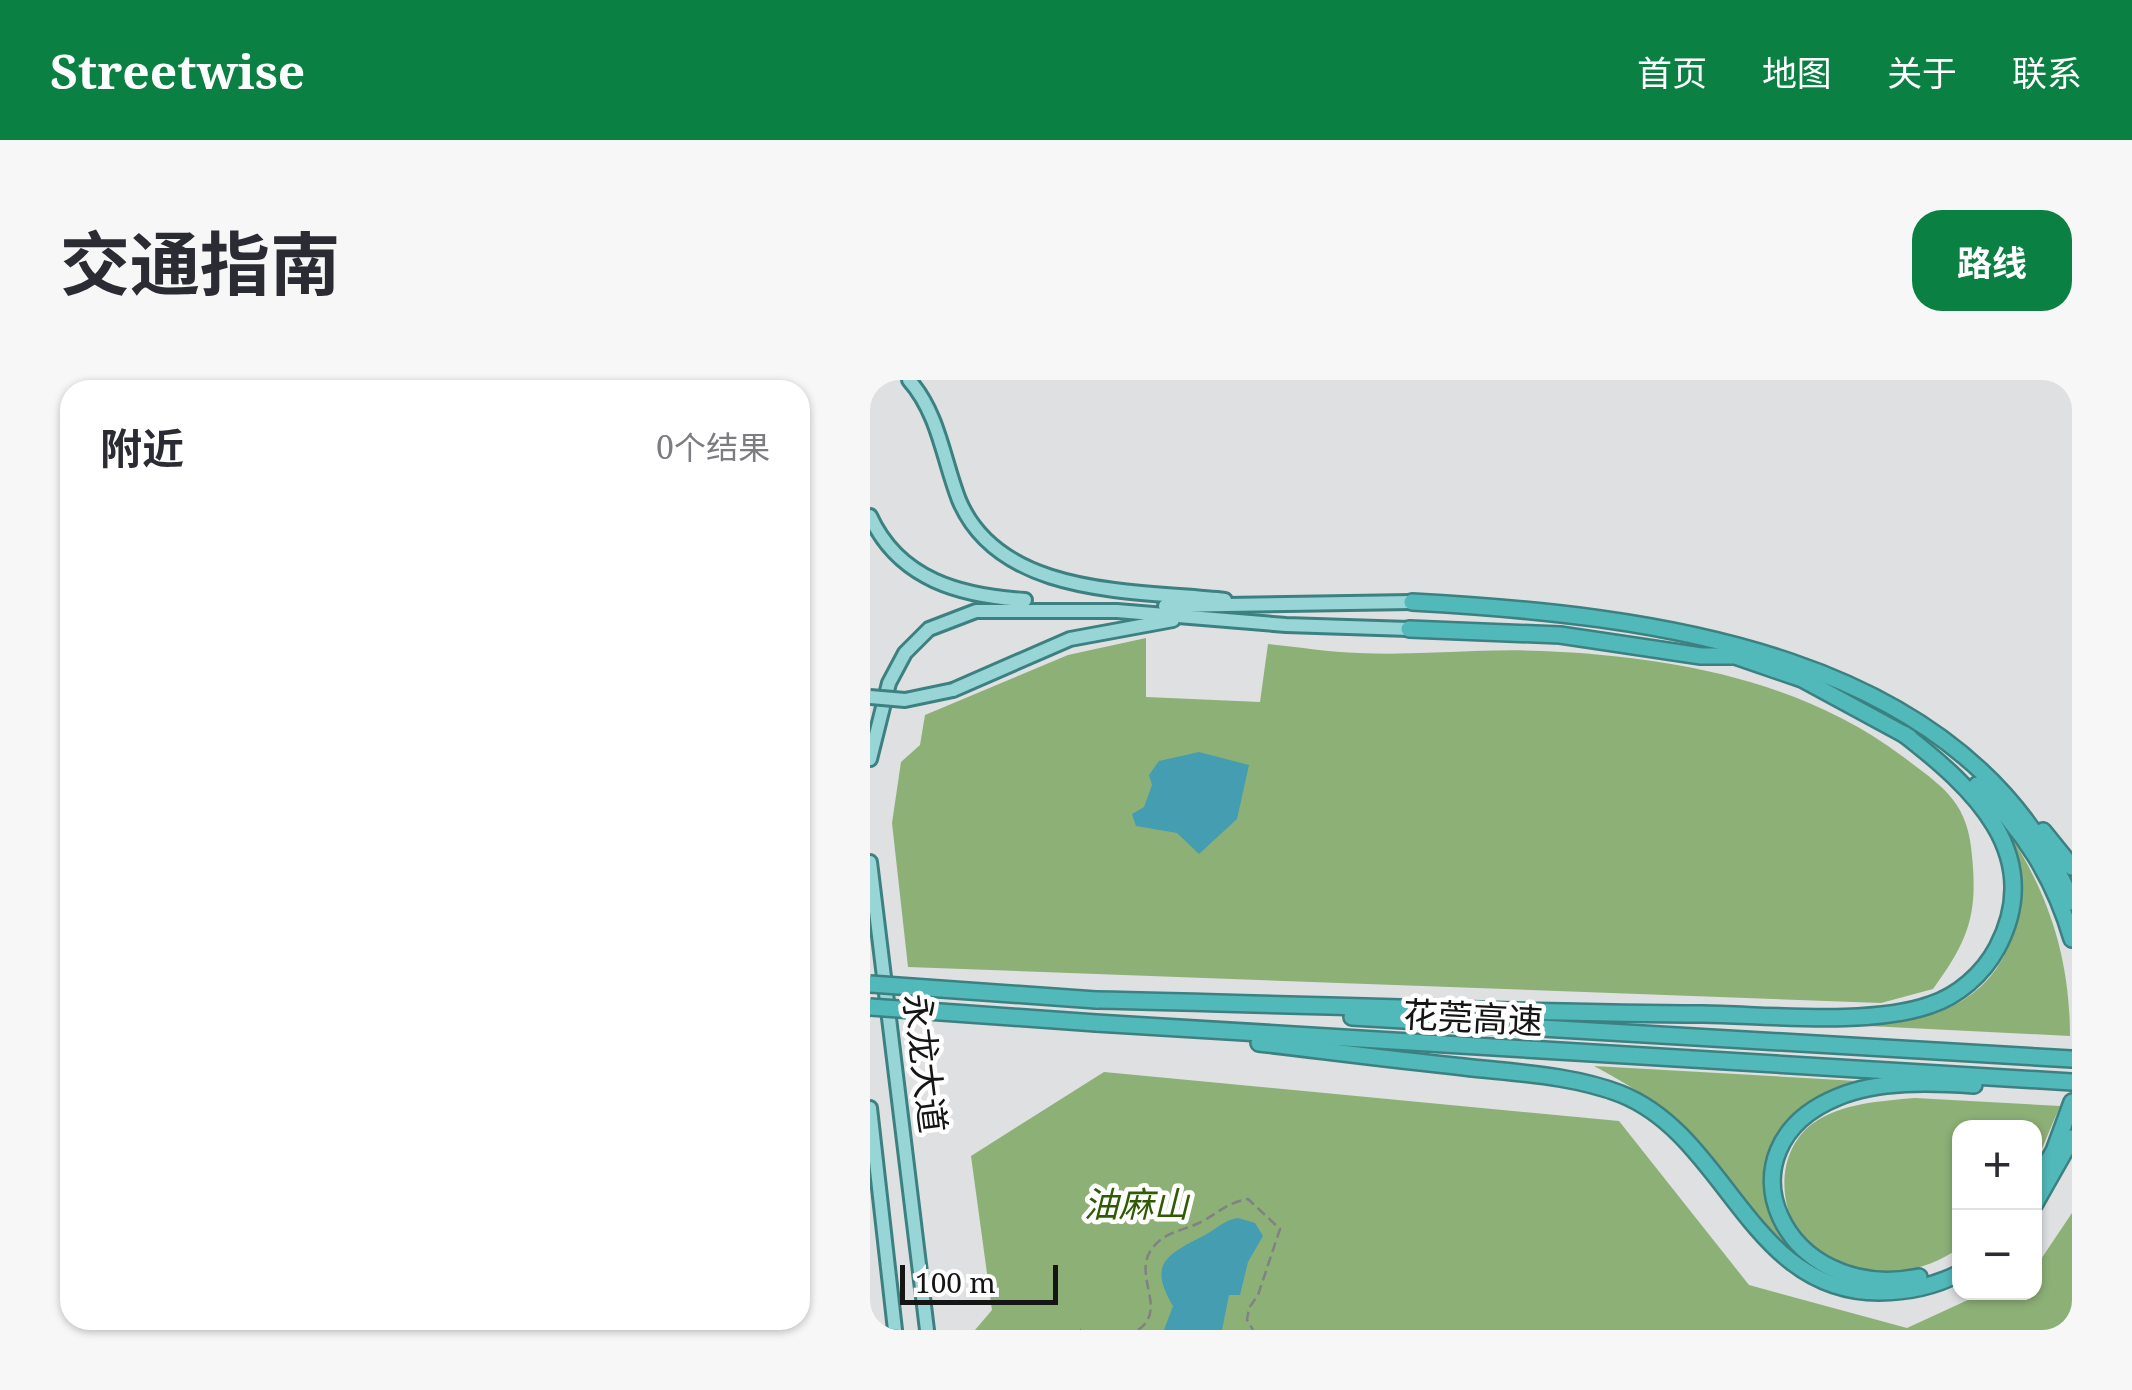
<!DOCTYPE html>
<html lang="zh">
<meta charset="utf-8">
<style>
:root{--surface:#fff;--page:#f7f7f7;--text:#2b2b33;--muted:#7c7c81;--line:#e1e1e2;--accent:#0b8043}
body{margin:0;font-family:"Noto Serif","Noto Sans SC",serif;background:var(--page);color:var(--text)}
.controls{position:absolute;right:30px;bottom:30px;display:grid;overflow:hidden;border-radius:20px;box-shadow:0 2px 8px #0004}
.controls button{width:90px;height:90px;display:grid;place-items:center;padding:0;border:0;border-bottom:2px solid var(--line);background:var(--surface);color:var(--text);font:50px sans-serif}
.scale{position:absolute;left:30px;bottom:25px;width:158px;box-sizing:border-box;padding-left:10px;border:5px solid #151516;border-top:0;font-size:28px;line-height:35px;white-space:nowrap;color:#151516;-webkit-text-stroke:8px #fff;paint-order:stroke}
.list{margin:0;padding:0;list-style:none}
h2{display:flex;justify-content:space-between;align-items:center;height:130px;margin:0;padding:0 40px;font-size:42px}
h2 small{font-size:32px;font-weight:400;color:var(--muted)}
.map{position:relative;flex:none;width:1202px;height:950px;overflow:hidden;border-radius:30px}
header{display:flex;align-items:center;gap:60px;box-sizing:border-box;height:140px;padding:0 50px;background:var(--accent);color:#fff}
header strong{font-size:48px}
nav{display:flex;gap:55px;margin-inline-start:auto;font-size:35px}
.intro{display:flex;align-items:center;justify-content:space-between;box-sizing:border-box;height:240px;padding:0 60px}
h1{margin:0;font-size:70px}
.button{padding:25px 45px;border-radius:30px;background:var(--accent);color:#fff;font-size:35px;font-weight:700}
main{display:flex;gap:60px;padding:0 60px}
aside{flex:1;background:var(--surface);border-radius:30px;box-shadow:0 2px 8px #0004}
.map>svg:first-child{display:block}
.forest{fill:#8db077}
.water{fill:#459db2}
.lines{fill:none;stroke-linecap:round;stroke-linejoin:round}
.primary-casing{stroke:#3c8081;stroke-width:18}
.motorway-casing{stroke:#3c8081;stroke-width:20}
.path{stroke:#818283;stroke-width:2.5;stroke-dasharray:10 5;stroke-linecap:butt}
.primary{stroke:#97d5d6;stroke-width:12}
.motorway{stroke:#51b9ba;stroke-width:15}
.primary-bridge-casing{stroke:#3c8081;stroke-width:18;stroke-linecap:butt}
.motorway-bridge-casing{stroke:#3c8081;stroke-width:20;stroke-linecap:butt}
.primary-bridge{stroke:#97d5d6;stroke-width:12}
.motorway-bridge{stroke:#51b9ba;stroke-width:15}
.labels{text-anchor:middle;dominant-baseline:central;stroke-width:9;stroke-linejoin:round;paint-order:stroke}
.street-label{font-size:35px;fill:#151516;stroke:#fff}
.park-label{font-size:35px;font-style:italic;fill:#305b04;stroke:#fff}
</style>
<header>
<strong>Streetwise</strong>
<nav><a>首页</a><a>地图</a><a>关于</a><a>联系</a></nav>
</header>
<div class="intro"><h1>交通指南</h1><a class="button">路线</a></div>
<main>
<aside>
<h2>附近<small>0个结果</small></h2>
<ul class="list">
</ul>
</aside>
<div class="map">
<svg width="1202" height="950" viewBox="0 0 1202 950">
<rect width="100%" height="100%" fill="#dee0e1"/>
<g class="forest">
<path d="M 276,258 L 276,317 L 390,322 L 398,264 C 428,267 459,272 489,273 C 550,276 611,268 672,271 C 796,276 930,299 1032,376 C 1073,407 1098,421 1102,476 C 1108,536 1098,561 1063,609 L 1011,623 L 38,587 L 22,443 L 31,382 L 50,365 L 55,335 L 198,275 Z"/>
<path d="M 1136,449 C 1179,513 1200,579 1200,656 L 979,645 C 1004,642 1033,643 1057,636 C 1144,611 1165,527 1136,449 Z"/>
<path d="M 724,686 L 987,701 C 973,707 957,712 943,720 C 886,753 890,825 922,874 C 880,835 852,782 809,743 C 784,719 755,703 724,686 Z"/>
<path d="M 234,692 L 749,741 L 879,905 L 1037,948 L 1113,913 L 1164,912 L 1165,888 L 1202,833 L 1202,950 L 105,950 L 122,930 L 101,776 Z"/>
<path d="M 1045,718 L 1190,726 L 1165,785 L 1164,748 L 1090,748 L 1089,868 C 1058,891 1010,900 972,888 C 913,869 893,782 942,744 C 971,723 1011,721 1045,718 Z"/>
</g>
<g class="water">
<path d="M 329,372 L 379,385 L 367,439 L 329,474 L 307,453 L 266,446 L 262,434 L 274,427 L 282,405 L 279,395 L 289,381 Z"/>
<path d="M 368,838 L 385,843 L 393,856 L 378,882 L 370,915 L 359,915 L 352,950 L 294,950 L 303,926 C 278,884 296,875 333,856 C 345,850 354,840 368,838 Z"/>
</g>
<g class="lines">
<g class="primary-casing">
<g id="primary">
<path d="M 39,0 C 69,34 73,79 89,120 C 130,218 266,210 355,220"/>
<path d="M 0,136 C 29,200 91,216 155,220"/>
<path d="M 295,226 L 542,222"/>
<path d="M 83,310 L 200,259 L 303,240"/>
<path d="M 0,379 L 19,303 L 35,273 L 59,249 L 106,231 L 247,231 L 416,245 L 539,249"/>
<path d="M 0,482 L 57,950"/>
<path d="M 0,728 L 25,950"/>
</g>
</g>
<g class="motorway-casing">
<g id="motorway">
<path d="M 542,222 C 779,235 1097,270 1202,522"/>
<path d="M 539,249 L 690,255 L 831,276 L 865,276 L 932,299 L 1039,357"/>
<path d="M 1107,405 C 1153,449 1184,497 1202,559"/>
<path d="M 1173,451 L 1202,487"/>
<path d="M 226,620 C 428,624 631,633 833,634 C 897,635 1001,646 1060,625 C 1088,616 1113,594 1127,568 C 1177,474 1102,407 1034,354"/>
<path d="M 482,637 L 1202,679"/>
<path d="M 226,643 L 1202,702"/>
<path d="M 389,663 C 457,671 525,680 594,687 C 646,693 702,695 751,714 C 858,757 879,912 1009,912 C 1036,912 1065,906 1090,893"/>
<path d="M 1164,805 L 1184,771 L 1202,722"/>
<path d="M 1164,825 L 1202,758"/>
<path d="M 1049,897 C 913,925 842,768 968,717 C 1008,700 1062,702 1104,705"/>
</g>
</g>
<g class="path">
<path d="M 210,950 L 211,950"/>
<path d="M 268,950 C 298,930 263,896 281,870 C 293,852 312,851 329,843 C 347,834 356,823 378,819 L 410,849 L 388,915 L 379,928 L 377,940 L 383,950"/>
</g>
<use href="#primary" class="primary"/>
<use href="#motorway" class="motorway"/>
<g class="primary-bridge-casing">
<path id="primary-bridge" d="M 0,317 L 35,320 L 83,310"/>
</g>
<g class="motorway-bridge-casing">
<g id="motorway-bridge">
<path d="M 0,604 L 226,620"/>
<path d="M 0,627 L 226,643"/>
</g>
</g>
<use href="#primary-bridge" class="primary-bridge"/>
<use href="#motorway-bridge" class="motorway-bridge"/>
</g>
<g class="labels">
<g class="street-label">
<text transform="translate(603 637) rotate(3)">花莞高速</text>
<text transform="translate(56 683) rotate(83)">永龙大道</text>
</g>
<g class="park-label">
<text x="266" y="823">油麻山</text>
</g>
</g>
</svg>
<div class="controls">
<button>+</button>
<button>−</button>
</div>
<div class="scale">100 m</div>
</div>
</main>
